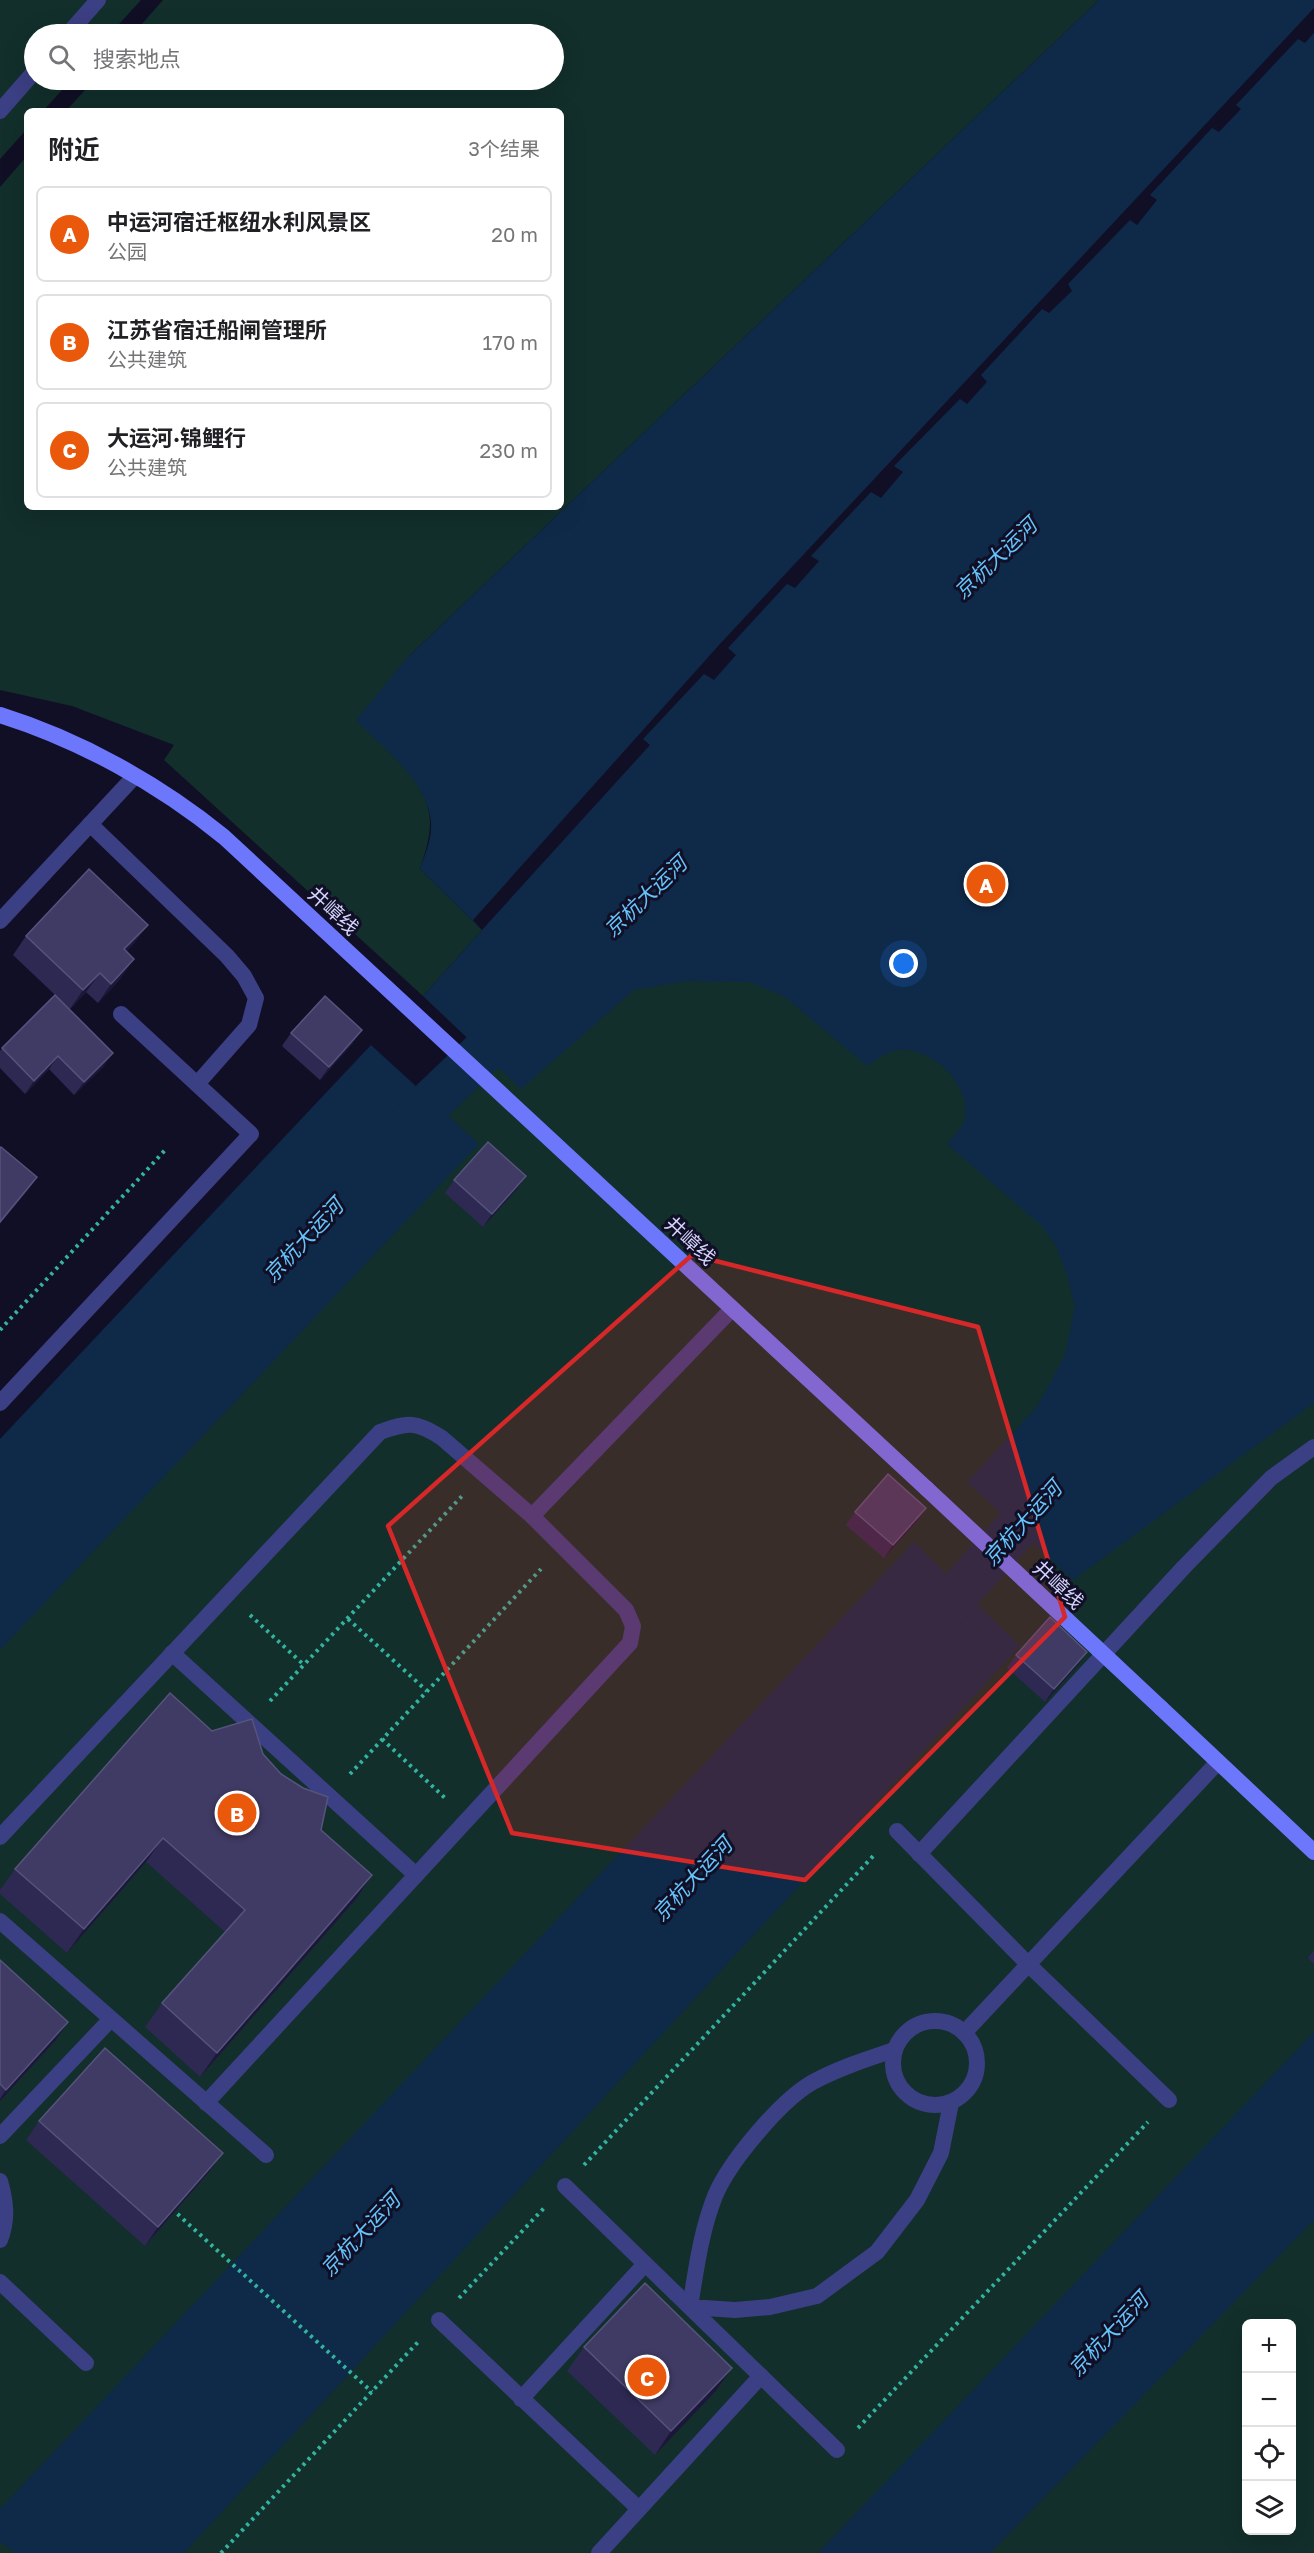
<!DOCTYPE html>
<html lang="zh">
<meta charset="utf-8">
<style>
:root{--surface:#fff;--page:#f6f6f6;--text:#202124;--muted:#757577;--line:#e0e0e0;--accent:#ea580c}
body{margin:0;font-family:"Golos Text","Noto Sans SC",sans-serif;background:var(--page);color:var(--text)}
.controls{position:absolute;right:18px;bottom:18px;display:grid;overflow:hidden;border-radius:9px;box-shadow:0 6px 24px #0002}
.controls button{width:54px;height:54px;display:grid;place-items:center;padding:0;border:0;border-bottom:2px solid var(--line);background:var(--surface);color:var(--text);font:30px sans-serif}
.you{position:absolute;left:904px;top:964px;width:21px;height:21px;margin:-15px;border:4px solid #fff;border-radius:50%;background:#1a73e8;box-shadow:0 0 0 9px #1a73e833}
.badge{display:grid;place-items:center;width:39px;height:39px;border-radius:50%;background:var(--accent);color:#fff;font-size:20px;font-weight:700}
.pin{position:absolute;translate:-50% -50%;border:3px solid #fff;box-shadow:0 2px 6px #0006}
.list{margin:0;padding:0;list-style:none}
h2{display:flex;justify-content:space-between;align-items:center;height:78px;margin:0;padding:0 24px;font-size:26px}
h2 small{font-size:20px;font-weight:400;color:var(--muted)}
.list li{display:grid;grid-template-columns:39px 1fr auto;gap:18px;align-items:center;box-sizing:border-box;height:96px;margin:0 12px 12px;padding:0 12px;border:2px solid var(--line);border-radius:9px}
.list b{display:block;font-size:22px;white-space:nowrap}
.list p{margin:0;font-size:20px;white-space:nowrap;color:var(--muted)}
.list em{font-size:20px;font-style:normal;color:var(--muted)}
.icon{flex:none;width:33px;height:33px;fill:none;stroke:currentColor;stroke-width:2;stroke-linecap:round;stroke-linejoin:round}
.map{position:relative;flex:none;width:1314px;height:2553px;overflow:hidden}
.search{position:absolute;background:var(--surface);box-shadow:0 6px 24px #0002;left:24px;top:24px;width:540px;height:66px;display:flex;align-items:center;gap:15px;box-sizing:border-box;padding:0 21px;border-radius:33px;color:var(--muted);font-size:22px}
.panel{position:absolute;background:var(--surface);box-shadow:0 6px 24px #0002;left:24px;top:108px;width:540px;height:402px;border-radius:9px}
.map>svg:first-child{display:block}
.green{fill:#122f2b;fill-rule:evenodd}
.water{fill:#0f2a49}
.pier{fill:#110f25}
.lines{fill:none;stroke-linecap:round;stroke-linejoin:round}
.canal{stroke:#0f2a49;stroke-width:44}
.path{stroke:#32b4a0;stroke-width:4;stroke-dasharray:3 4.5;stroke-linecap:butt}
.service{stroke:#3b3f83;stroke-width:16}
.minor{stroke:#3b3f83;stroke-width:16}
.secondary{stroke:#6d77fc;stroke-width:16}
.secondary-bridge{stroke:#6d77fc;stroke-width:16}
.wall{fill:#2d2952}
.shaded-wall{fill:#1a1738}
.building{fill:#3f3b64;stroke:#56537c;stroke-width:1.5}
.marked{fill:#d62828;fill-opacity:0.2;stroke:#d62828;stroke-width:4.5;stroke-linejoin:round}
.labels{text-anchor:middle;dominant-baseline:central;stroke-width:6;stroke-linejoin:round;paint-order:stroke}
.street-label{font-size:20px;fill:#d5d4fe;stroke:#110f25}
.water-label{font-size:21px;font-style:italic;fill:#65c4fb;stroke:#110f25}
</style>
<div class="map">
<svg width="1314" height="2553" viewBox="0 0 1314 2553">
<rect width="100%" height="100%" fill="#110f25"/>
<g class="green">
<path d="M 0,0 L 141,0 L 110,34 L 34,34 L 34,80 L 71,80 L 43,111 L 27,111 L 27,129 L 0,159 Z"/>
<path d="M 163,0 L 1099,0 L 408,657 L 413,778 C 437,811 432,832 420,869 L 482,930 L 423,996 L 164,760 L 174,745 L 72,706 L 0,690 L 0,187 L 27,156 L 27,507 L 561,507 L 561,111 L 66,111 L 94,80 L 554,80 L 554,34 L 133,34 Z"/>
<path d="M 1314,191 L 1314,2553 L 0,2553 L 0,1578 ZM 1246,2324 L 1292,2324 L 1292,2530 L 1246,2530 Z"/>
</g>
<g class="water">
<path d="M 1099,0 L 1314,0 L 1314,1403 L 1073,1580 L 967,1482 L 1037,1407 L 1065,1355 L 1075,1307 L 1068,1278 L 1056,1246 L 1042,1226 L 947,1144 C 952,1137 961,1129 964,1121 C 974,1086 931,1045 896,1050 C 886,1052 875,1061 867,1066 L 785,997 L 750,982 L 685,981 L 634,990 L 521,1089 L 423,996 L 482,930 L 420,869 C 425,854 432,839 431,824 C 430,783 382,747 356,720 L 408,657 Z"/>
<path d="M 371,1045 L 479,1144 L 0,1650 L 0,1439 Z"/>
<path d="M 914,1542 L 1020,1646 L 184,2553 L 16,2553 L 0,2542 L 0,2509 Z"/>
<path d="M 1314,2032 L 1314,2220 L 990,2553 L 818,2553 Z"/>
</g>
<path class="pier" d="M 1314,8 L 1314,33 L 1305,43 L 1298,39 L 1236,105 L 1241,109 L 1219,132 L 1212,128 L 1150,195 L 1157,200 L 1137,225 L 1130,220 L 1068,284 L 1072,291 L 1049,313 L 1042,309 L 981,375 L 987,382 L 967,404 L 960,399 L 894,466 L 903,472 L 881,498 L 871,492 L 811,556 L 819,561 L 795,588 L 787,584 L 728,648 L 736,655 L 714,680 L 704,674 L 643,739 L 650,745 L 482,930 L 473,920 L 719,645 Z"/>
<g class="lines">
<g class="canal">
<path d="M 392,1144 L 432,1101 L 525,1012"/>
<path d="M 922,1633 L 1056,1485"/>
</g>
<g class="path">
<path d="M 0,1330 L 167,1148"/>
<path d="M 250,1615 L 304,1665"/>
<path d="M 348,1619 L 427,1691"/>
<path d="M 270,1701 L 462,1496"/>
<path d="M 382,1739 L 445,1798"/>
<path d="M 350,1774 L 541,1569"/>
<path d="M 584,2165 L 876,1853"/>
<path d="M 172,2209 L 372,2392"/>
<path d="M 459,2298 L 544,2208"/>
<path d="M 858,2428 L 1148,2122"/>
<path d="M 221,2553 L 419,2341"/>
</g>
<g class="service">
<path d="M 90,824 L 227,956 L 244,976 L 256,998 L 249,1025 L 197,1084"/>
<path d="M 0,921 L 134,777"/>
<path d="M 0,1403 L 251,1134 L 121,1014"/>
<path d="M 532,1516 L 732,1309"/>
<path d="M 172,1653 L 416,1875"/>
<path d="M 897,1831 L 1028,1964 L 1169,2100"/>
<path d="M 0,1837 L 380,1432 C 408,1422 416,1421 442,1438 L 532,1516 L 626,1610 L 633,1626 L 630,1643 L 206,2103"/>
<path d="M 919,1854 L 1184,1567 L 1271,1478 L 1314,1447"/>
<path d="M 0,1921 L 266,2155"/>
<circle cx="935" cy="2063" r="42"/>
<path d="M 964,2033 L 1218,1762"/>
<path d="M 894,2050 C 867,2059 839,2068 813,2082 C 781,2100 729,2162 715,2196 C 701,2231 696,2270 690,2307 L 735,2310 L 770,2307 L 817,2296 L 877,2252 L 917,2200 L 941,2153 L 951,2103"/>
<path d="M 0,2136 L 111,2019"/>
<path d="M 0,2181 C 6,2202 8,2220 0,2240"/>
<path d="M 565,2186 L 837,2450"/>
<path d="M 0,2282 L 86,2363"/>
<path d="M 439,2320 L 639,2509"/>
<path d="M 521,2399 L 645,2264"/>
<path d="M 599,2553 L 761,2376"/>
</g>
<g class="minor">
<path d="M 68,34 L 98,0"/>
<path d="M 0,111 L 34,72"/>
</g>
<g class="secondary">
<path d="M 0,715 C 80,740 159,784 224,837 L 927,1489"/>
<path d="M 1161,1708 L 1314,1852"/>
</g>
<path class="secondary-bridge" d="M 927,1489 L 1161,1708"/>
</g>
<g class="wall">
<path d="M 148,925 L 134,943 L 126,952 L 121,978 L 98,1003 L 86,992 L 70,1009 L 13,955 L 26,936 Z"/>
<path d="M 55,995 L 104,1066 L 74,1095 L 49,1069 L 25,1094 L 0,1068 L 0,1051 Z"/>
<path d="M 291,1033 L 353,1043 L 320,1080 L 282,1046 Z"/>
<path d="M 454,1180 L 517,1189 L 483,1227 L 445,1193 Z"/>
<path d="M 926,1508 L 917,1521 L 884,1558 L 846,1525 L 855,1512 Z"/>
<path d="M 1016,1655 L 1078,1665 L 1045,1702 L 1007,1668 Z"/>
<path d="M 212,1731 L 263,1754 L 321,1830 L 372,1875 L 356,1899 L 200,2077 L 145,2027 L 162,2003 L 225,1932 L 146,1862 L 67,1953 L 0,1894 L 0,1890 L 15,1869 Z"/>
<path d="M 1314,1950 L 1314,1964 L 1308,1958 Z"/>
<path d="M 0,1960 L 55,2041 L 0,2101 Z"/>
<path d="M 39,2121 L 223,2153 L 209,2172 L 145,2246 L 26,2140 Z"/>
<path d="M 584,2347 L 715,2392 L 655,2455 L 567,2371 Z"/>
</g>
<g class="shaded-wall">
<path d="M 148,925 L 134,943 L 111,968 L 124,949 Z"/>
<path d="M 134,959 L 121,978 L 98,1003 L 111,984 Z"/>
<path d="M 100,973 L 86,992 L 70,1009 L 83,990 Z"/>
<path d="M 362,1030 L 353,1043 L 320,1080 L 329,1067 Z"/>
<path d="M 113,1053 L 104,1066 L 74,1095 L 84,1082 Z"/>
<path d="M 58,1056 L 49,1069 L 25,1094 L 34,1081 Z"/>
<path d="M 526,1176 L 517,1189 L 483,1227 L 492,1214 Z"/>
<path d="M 37,1177 L 28,1190 L 0,1224 L 0,1222 Z"/>
<path d="M 926,1508 L 917,1521 L 884,1558 L 893,1545 Z"/>
<path d="M 1087,1652 L 1078,1665 L 1045,1702 L 1054,1689 Z"/>
<path d="M 163,1838 L 146,1862 L 67,1953 L 84,1929 Z"/>
<path d="M 372,1875 L 356,1899 L 200,2077 L 217,2053 Z"/>
<path d="M 68,2022 L 55,2041 L 0,2101 L 0,2099 L 6,2090 Z"/>
<path d="M 223,2153 L 209,2172 L 145,2246 L 158,2227 Z"/>
<path d="M 732,2368 L 715,2392 L 655,2455 L 671,2431 Z"/>
</g>
<g class="building">
<path d="M 89,869 L 148,925 L 124,949 L 134,959 L 111,984 L 100,973 L 83,990 L 26,936 Z"/>
<path d="M 55,995 L 113,1053 L 84,1082 L 58,1056 L 34,1081 L 2,1048 Z"/>
<path d="M 325,996 L 362,1030 L 329,1067 L 291,1033 Z"/>
<path d="M 488,1142 L 526,1176 L 492,1214 L 454,1180 Z"/>
<path d="M 1,1147 L 37,1177 L 0,1222 L 0,1148 Z"/>
<path d="M 888,1474 L 926,1508 L 893,1545 L 855,1512 Z"/>
<path d="M 1050,1617 L 1087,1652 L 1054,1689 L 1016,1655 Z"/>
<path d="M 170,1693 L 212,1731 L 252,1719 L 263,1754 L 281,1774 L 303,1788 L 328,1797 L 321,1830 L 372,1875 L 217,2053 L 162,2003 L 245,1910 L 163,1838 L 84,1929 L 15,1869 Z"/>
<path d="M 0,1960 L 68,2022 L 6,2090 L 0,2084 Z"/>
<path d="M 105,2048 L 223,2153 L 158,2227 L 39,2121 Z"/>
<path d="M 645,2283 L 732,2368 L 671,2431 L 584,2347 Z"/>
</g>
<path class="marked" d="M 692,1255 L 978,1327 L 1065,1617 L 805,1880 L 512,1833 L 388,1526 Z"/>
<g class="labels">
<g class="street-label">
<text transform="translate(334 910) rotate(43)">井嶂线</text>
<text transform="translate(691 1240) rotate(43)">井嶂线</text>
<text transform="translate(1059 1584) rotate(43)">井嶂线</text>
</g>
<g class="water-label">
<text transform="translate(995 558) rotate(-44)">京杭大运河</text>
<text transform="translate(645 896) rotate(-44)">京杭大运河</text>
<text transform="translate(303 1240) rotate(-47)">京杭大运河</text>
<text transform="translate(1022 1523) rotate(-48)">京杭大运河</text>
<text transform="translate(692 1879) rotate(-47)">京杭大运河</text>
<text transform="translate(360 2234) rotate(-47)">京杭大运河</text>
<text transform="translate(1108 2334) rotate(-47)">京杭大运河</text>
</g>
</g>
</svg>
<div class="controls">
<button>+</button>
<button>−</button>
<button><svg class="icon" aria-label="locate" viewBox="0 0 24 24"><circle cx="12" cy="12" r="6"/><path d="M12 2v4M12 18v4M2 12h4M18 12h4"/></svg></button>
<button><svg class="icon" aria-label="layers" viewBox="0 0 24 24"><path d="M12 4l9 5-9 5-9-5zM3 14l9 5 9-5"/></svg></button>
</div>
<div class="you"></div>
<div class="pin badge" style="left:986px;top:884px">A</div>
<div class="pin badge" style="left:237px;top:1813px">B</div>
<div class="pin badge" style="left:647px;top:2377px">C</div>
<div class="search"><svg class="icon" aria-label="search" viewBox="0 0 24 24"><circle cx="10" cy="10" r="6"/><path d="M15 15l6 6"/></svg>搜索地点</div>
<section class="panel">
<h2>附近<small>3个结果</small></h2>
<ul class="list">
<li><span class="badge">A</span><div><b>中运河宿迁枢纽水利风景区</b><p>公园</p></div><em>20 m</em></li>
<li><span class="badge">B</span><div><b>江苏省宿迁船闸管理所</b><p>公共建筑</p></div><em>170 m</em></li>
<li><span class="badge">C</span><div><b>大运河·锦鲤行</b><p>公共建筑</p></div><em>230 m</em></li>
</ul>
</section>
</div>
